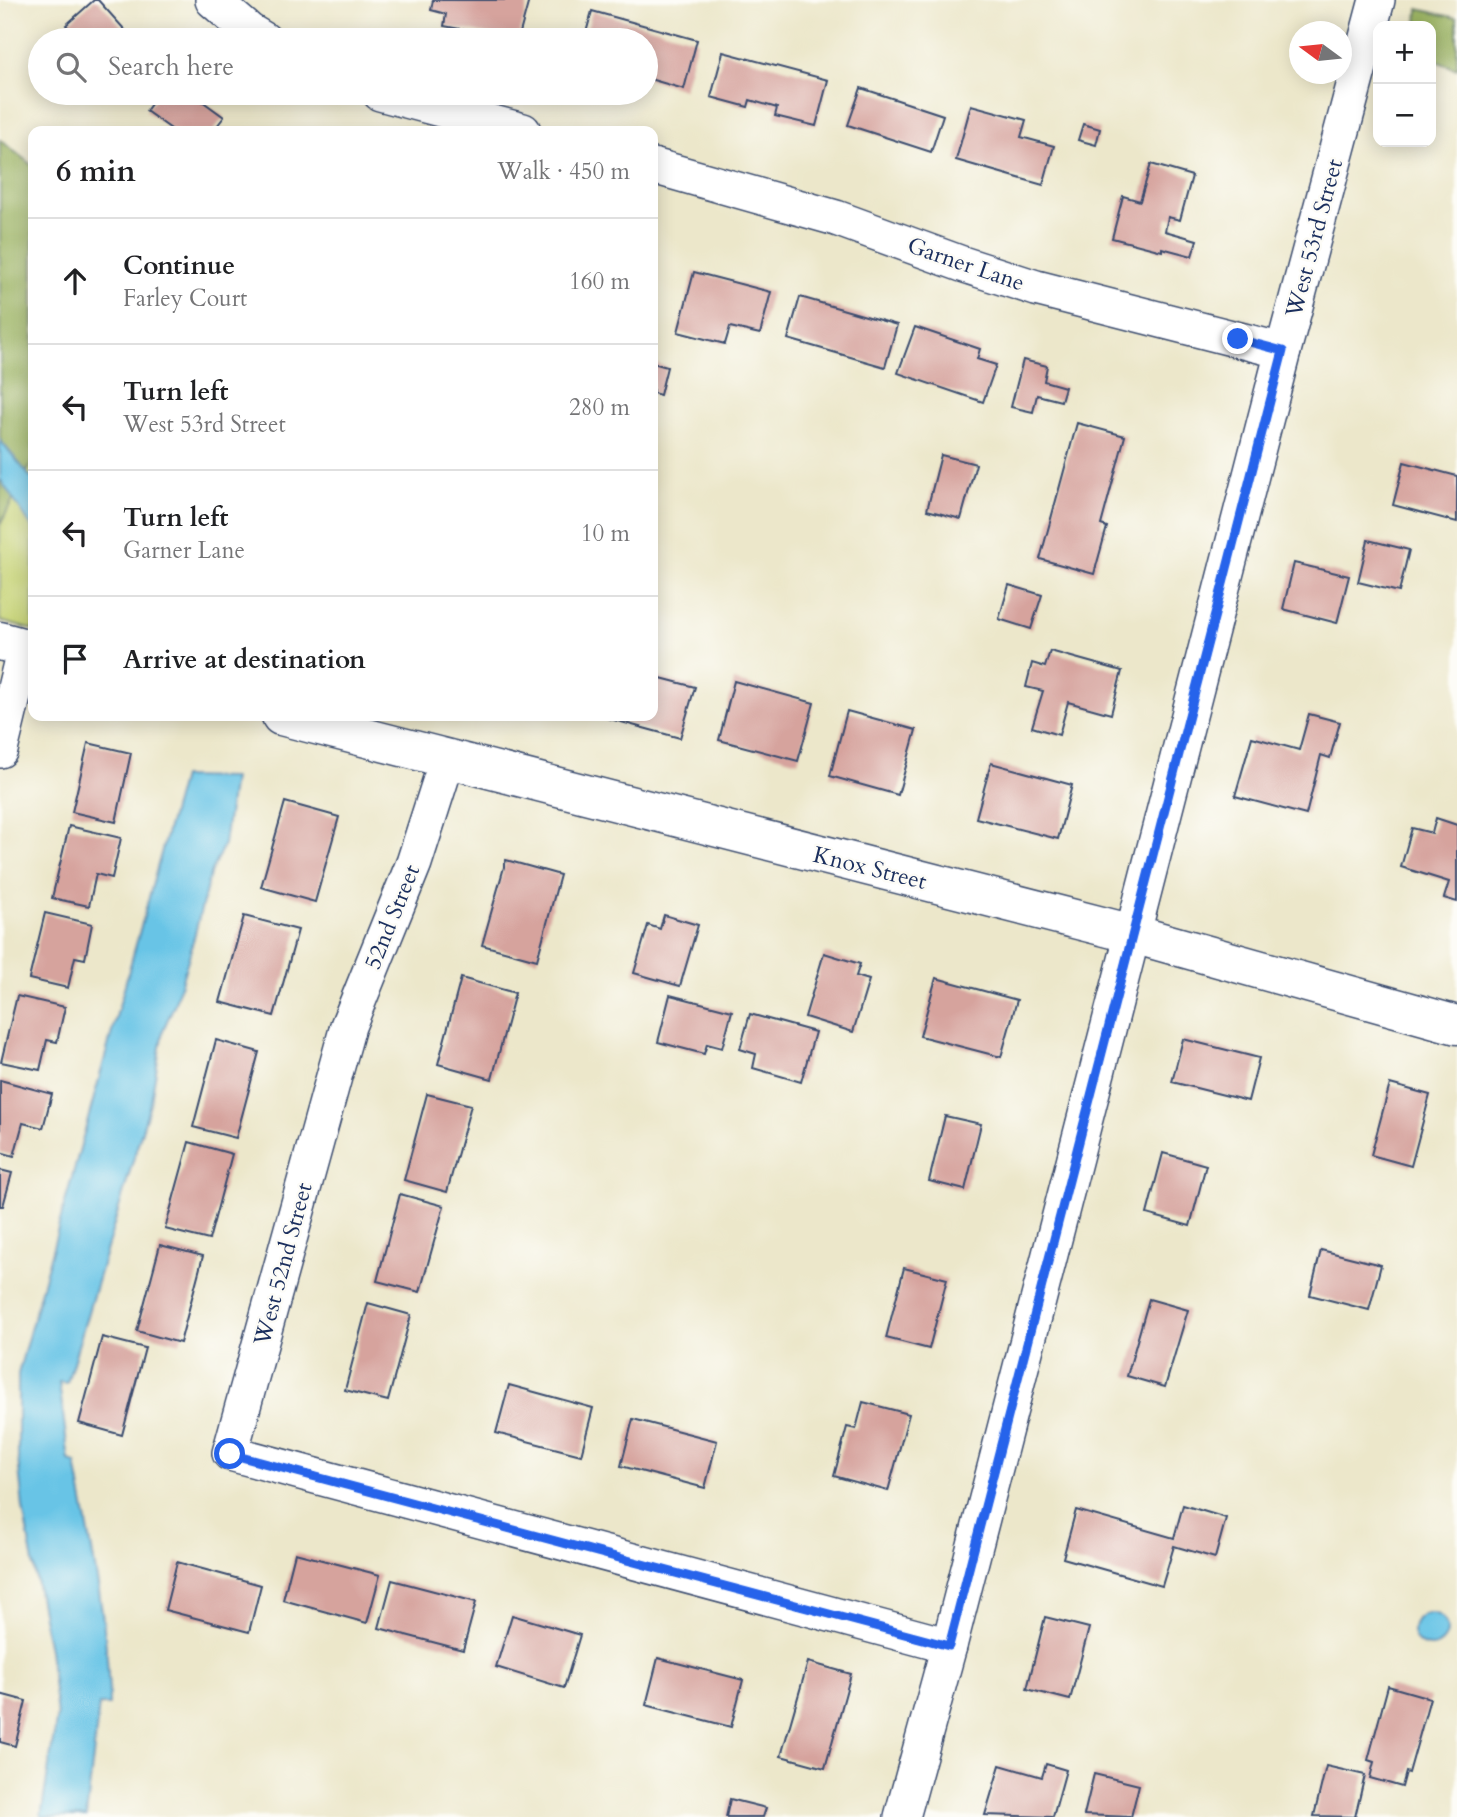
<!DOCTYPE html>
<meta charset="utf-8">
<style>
:root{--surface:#fff;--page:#f2f2f2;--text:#202124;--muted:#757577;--line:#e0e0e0}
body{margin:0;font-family:Cardo,serif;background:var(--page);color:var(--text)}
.controls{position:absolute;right:21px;top:21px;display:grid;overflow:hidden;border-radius:14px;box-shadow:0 4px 18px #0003}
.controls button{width:63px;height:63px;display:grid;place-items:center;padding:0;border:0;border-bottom:2px solid var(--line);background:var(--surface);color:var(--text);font:35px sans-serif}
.compass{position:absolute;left:1289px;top:21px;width:63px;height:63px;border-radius:50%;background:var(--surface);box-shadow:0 4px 18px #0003;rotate:285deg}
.stop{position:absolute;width:21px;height:21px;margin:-16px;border:5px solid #2563eb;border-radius:50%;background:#fff}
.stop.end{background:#2563eb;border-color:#fff;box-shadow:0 2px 7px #0008}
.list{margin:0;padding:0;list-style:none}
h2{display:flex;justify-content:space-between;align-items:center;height:91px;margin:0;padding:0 28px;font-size:30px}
h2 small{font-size:23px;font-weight:400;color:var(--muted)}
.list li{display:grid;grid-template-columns:46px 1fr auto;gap:21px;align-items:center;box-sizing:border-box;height:126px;padding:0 28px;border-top:2px solid var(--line)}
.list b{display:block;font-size:26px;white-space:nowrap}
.list p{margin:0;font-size:23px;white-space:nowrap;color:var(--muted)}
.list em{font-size:23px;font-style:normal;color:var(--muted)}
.icon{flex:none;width:38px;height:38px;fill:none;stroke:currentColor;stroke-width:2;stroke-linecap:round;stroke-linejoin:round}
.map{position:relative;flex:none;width:1457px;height:1817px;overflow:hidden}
.search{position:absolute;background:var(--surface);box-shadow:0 4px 18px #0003;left:28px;top:28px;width:630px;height:77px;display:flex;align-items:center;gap:18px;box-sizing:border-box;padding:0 24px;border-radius:38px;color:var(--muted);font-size:26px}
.panel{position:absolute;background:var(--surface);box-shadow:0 4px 18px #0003;left:28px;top:126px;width:630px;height:595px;border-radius:14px}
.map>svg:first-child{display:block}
.green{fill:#c4d172;stroke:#708068;stroke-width:2}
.forest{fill:#9bb364;stroke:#5b7161;stroke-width:2}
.water{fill:#68c4e6;stroke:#427aa2;stroke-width:2}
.building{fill:#d6a39d}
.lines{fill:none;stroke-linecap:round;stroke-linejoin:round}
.minor-casing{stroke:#3a4b6e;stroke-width:38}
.tertiary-casing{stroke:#3a4b6e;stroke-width:41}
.minor{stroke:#fff;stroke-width:35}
.tertiary{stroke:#fff;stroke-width:38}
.route{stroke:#2563eb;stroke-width:9}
.labels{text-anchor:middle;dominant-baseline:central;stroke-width:5;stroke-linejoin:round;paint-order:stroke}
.street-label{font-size:23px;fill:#1b2f5e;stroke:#fdfcf7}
</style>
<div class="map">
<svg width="1457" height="1817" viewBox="0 0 1457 1817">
<rect width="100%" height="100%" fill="#fdfcf7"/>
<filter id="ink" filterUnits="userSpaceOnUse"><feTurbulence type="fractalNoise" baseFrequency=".0143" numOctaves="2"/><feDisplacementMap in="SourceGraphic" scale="14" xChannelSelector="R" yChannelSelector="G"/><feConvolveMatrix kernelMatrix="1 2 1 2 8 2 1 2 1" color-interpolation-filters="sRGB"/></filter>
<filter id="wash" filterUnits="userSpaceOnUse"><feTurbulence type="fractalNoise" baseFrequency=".00686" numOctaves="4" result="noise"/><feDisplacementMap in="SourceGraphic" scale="28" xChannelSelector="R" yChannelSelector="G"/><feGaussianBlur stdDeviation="1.57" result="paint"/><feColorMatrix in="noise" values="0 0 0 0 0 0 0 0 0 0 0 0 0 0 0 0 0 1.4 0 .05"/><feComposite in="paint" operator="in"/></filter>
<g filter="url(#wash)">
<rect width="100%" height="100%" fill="#ece7ca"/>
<path class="green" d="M 33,460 L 33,630 L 0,621 L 0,525 Z"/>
<g class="forest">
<path d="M 1418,9 L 1457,18 L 1457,69 L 1431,59 L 1431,26 L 1417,26 Z"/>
<path d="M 0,140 L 33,166 L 33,183 L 31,185 L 33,187 L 33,460 L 0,525 Z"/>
</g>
<g class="water">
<path d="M 0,440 L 33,480 L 33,529 L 0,479 Z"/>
<path d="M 182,777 L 233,778 L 224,844 L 210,874 L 190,953 L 175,1003 L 163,1030 L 151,1100 L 67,1383 L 59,1382 L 69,1461 L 76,1463 C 90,1543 109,1624 109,1705 L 99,1705 L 86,1817 L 41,1817 L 57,1715 L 49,1650 L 23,1508 L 18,1458 L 18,1374 Z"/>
<circle cx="1430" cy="1630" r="17"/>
</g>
<g id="blocks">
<g class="building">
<path d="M 94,0 L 98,0 L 134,40 L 79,40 L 66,25 Z"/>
<path d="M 433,0 L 529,0 L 518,40 L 444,26 L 446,14 L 431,10 Z"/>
<path d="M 592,11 L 697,40 L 684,89 L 646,78 L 646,40 L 584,40 Z"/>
<path d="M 723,52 L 828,80 L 816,126 L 775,116 L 777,108 L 750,100 L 748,107 L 711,97 Z"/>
<path d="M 861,88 L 943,115 L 931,152 L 848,125 Z"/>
<path d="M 159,93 L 191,93 L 224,117 L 213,131 L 174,131 L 146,111 Z"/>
<path d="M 971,105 L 1026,120 L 1021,137 L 1054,146 L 1043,185 L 956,160 Z"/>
<path d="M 1083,124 L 1100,129 L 1096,145 L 1078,140 Z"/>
<path d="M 1151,164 L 1192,176 L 1180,220 L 1168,217 L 1165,231 L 1197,240 L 1192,256 L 1162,248 L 1162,251 L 1112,238 L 1123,196 L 1140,201 Z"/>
<path d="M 694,272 L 771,292 L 760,334 L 730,327 L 725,344 L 678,332 Z"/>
<path d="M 800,297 L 897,325 L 885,367 L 788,339 Z"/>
<path d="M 915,327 L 980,349 L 977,359 L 996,365 L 983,402 L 898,373 Z"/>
<path d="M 1023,360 L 1047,366 L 1044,381 L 1065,387 L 1061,401 L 1037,395 L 1033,412 L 1011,407 Z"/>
<path d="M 653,363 L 667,367 L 660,395 L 653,393 Z"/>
<path d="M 1077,423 L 1125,436 L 1101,525 L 1107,527 L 1094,574 L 1040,559 Z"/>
<path d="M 941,455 L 976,464 L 961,519 L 927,510 Z"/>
<path d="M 1404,462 L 1457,476 L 1457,522 L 1393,505 Z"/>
<path d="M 1368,540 L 1409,550 L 1399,592 L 1358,582 Z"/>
<path d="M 1294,563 L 1349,576 L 1337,623 L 1283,609 Z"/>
<path d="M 1009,585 L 1042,595 L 1031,629 L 999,619 Z"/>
<path d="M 1050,651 L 1122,671 L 1111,714 L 1068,702 L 1059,735 L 1032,727 L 1043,691 L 1026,687 L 1032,663 L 1045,667 Z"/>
<path d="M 653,676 L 695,687 L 680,738 L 603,717 L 653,716 Z"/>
<path d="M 734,681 L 814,703 L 798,761 L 719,740 Z"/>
<path d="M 847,711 L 916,730 L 898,795 L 830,776 Z"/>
<path d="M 1309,714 L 1340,722 L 1330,758 L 1321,755 L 1306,815 L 1235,796 L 1252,737 L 1299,750 Z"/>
<path d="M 88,743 L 131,753 L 116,822 L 72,812 Z"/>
<path d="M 991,763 L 1072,785 L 1058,839 L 976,818 Z"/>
<path d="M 285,802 L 339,817 L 315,902 L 261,887 Z"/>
<path d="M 1436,818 L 1457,825 L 1457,902 L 1444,898 L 1449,882 L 1401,867 L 1412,828 L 1432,833 Z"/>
<path d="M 69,826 L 121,838 L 112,878 L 96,874 L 89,906 L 52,898 Z"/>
<path d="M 506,860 L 560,875 L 537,960 L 482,945 Z"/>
<path d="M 45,913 L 92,924 L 85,959 L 75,957 L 68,988 L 29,979 Z"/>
<path d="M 664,915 L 698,925 L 680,986 L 634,973 L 648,925 L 660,929 Z"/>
<path d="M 244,916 L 298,930 L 274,1016 L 220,1002 Z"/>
<path d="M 824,953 L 860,964 L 856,976 L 869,980 L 853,1032 L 805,1017 Z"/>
<path d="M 461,978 L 515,993 L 492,1079 L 438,1064 Z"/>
<path d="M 936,978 L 1017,1000 L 1001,1057 L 920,1036 Z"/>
<path d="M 670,995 L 732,1011 L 722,1048 L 707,1044 L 704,1054 L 658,1042 Z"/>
<path d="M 17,996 L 65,1007 L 57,1042 L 47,1040 L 40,1070 L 1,1062 Z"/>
<path d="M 750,1014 L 815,1032 L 801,1082 L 753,1068 L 756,1054 L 740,1049 Z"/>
<path d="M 1183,1039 L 1259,1058 L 1248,1101 L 1172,1082 Z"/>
<path d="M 216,1040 L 259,1052 L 236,1138 L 193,1127 Z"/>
<path d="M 0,1080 L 52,1094 L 43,1128 L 23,1123 L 14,1156 L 0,1152 Z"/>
<path d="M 1390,1084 L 1430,1095 L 1411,1166 L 1371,1155 Z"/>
<path d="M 427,1094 L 471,1105 L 447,1192 L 404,1180 Z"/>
<path d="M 945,1116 L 981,1124 L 965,1190 L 929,1181 Z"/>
<path d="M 189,1142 L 232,1154 L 209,1240 L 165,1229 Z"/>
<path d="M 1163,1153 L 1206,1165 L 1190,1226 L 1147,1214 Z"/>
<path d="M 0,1170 L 12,1173 L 3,1206 L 0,1206 Z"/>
<path d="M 400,1194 L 444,1206 L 420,1292 L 377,1281 Z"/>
<path d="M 160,1245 L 203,1256 L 180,1343 L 137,1331 Z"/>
<path d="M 1321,1250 L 1381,1265 L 1369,1310 L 1310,1295 Z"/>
<path d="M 904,1268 L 947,1279 L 929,1349 L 886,1338 Z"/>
<path d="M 1149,1299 L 1188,1310 L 1165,1387 L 1127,1376 Z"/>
<path d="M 368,1303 L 411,1315 L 388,1401 L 345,1390 Z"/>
<path d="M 102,1337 L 145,1348 L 122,1435 L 79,1423 Z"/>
<path d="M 509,1385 L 593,1408 L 581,1455 L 496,1433 Z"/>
<path d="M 863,1402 L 909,1414 L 888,1491 L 834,1476 L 847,1427 L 856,1429 Z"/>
<path d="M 633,1419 L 717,1441 L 705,1488 L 621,1466 Z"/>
<path d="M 1183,1505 L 1226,1518 L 1215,1558 L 1174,1546 L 1162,1586 L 1063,1558 L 1076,1510 L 1174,1538 Z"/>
<path d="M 295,1553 L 380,1575 L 367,1623 L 283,1600 Z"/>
<path d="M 177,1562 L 261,1585 L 249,1632 L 165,1610 Z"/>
<path d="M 392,1580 L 476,1602 L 463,1650 L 379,1628 Z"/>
<path d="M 512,1615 L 580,1635 L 564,1688 L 496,1667 Z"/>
<path d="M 1045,1617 L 1089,1628 L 1070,1700 L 1027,1689 Z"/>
<path d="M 658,1658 L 743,1680 L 731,1727 L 646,1705 Z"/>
<path d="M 808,1662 L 851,1674 L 825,1768 L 781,1756 Z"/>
<path d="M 1388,1686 L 1430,1698 L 1409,1773 L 1406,1772 L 1402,1787 L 1370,1778 L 1374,1762 L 1368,1760 Z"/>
<path d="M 0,1694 L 26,1701 L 15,1746 L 0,1742 Z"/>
<path d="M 1046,1764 L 1066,1770 L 1053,1817 L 985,1815 L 1000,1765 L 1042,1777 Z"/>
<path d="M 1326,1766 L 1365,1775 L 1355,1817 L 1314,1816 Z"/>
<path d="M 1094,1774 L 1139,1785 L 1131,1817 L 1084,1815 Z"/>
<path d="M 730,1799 L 766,1808 L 763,1817 L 726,1817 Z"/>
</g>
</g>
</g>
<g filter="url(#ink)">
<use href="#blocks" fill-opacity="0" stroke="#3a4b6e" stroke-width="2"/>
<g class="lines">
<g class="minor-casing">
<g id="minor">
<path d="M 213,0 L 249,31 L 264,40"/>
<path d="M 380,93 L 523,131"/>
<path d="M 653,166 L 836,218 L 962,264 L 1036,288 L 1283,351"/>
<path d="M 0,750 L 25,647"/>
<path d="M 447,760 L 414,863 L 348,1026 L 230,1453 L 949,1646"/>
<path d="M 902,1817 L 949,1646 L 1283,351 L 1377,0"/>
</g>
</g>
<g class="tertiary-casing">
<g id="tertiary">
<path d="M 0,641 L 33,650"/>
<path d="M 281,716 L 1133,934 L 1457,1025"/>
</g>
</g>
<use href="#minor" class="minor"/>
<use href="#tertiary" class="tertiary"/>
</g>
</g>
<g class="lines" filter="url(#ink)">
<path class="route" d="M 230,1454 L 949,1646 L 1283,351 L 1238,339"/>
</g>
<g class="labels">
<g class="street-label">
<text transform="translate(1314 238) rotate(-75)">West 53rd Street</text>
<text transform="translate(966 264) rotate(19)">Garner Lane</text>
<text transform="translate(870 868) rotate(14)">Knox Street</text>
<text transform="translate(392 917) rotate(-68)">52nd Street</text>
<text transform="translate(283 1264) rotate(-75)">West 52nd Street</text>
</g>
</g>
</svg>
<div class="controls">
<button>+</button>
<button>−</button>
</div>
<svg class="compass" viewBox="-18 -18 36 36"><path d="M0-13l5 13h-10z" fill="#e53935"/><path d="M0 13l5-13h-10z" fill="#757577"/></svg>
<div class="stop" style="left:230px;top:1454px"></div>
<div class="stop end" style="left:1238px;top:339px"></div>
<div class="search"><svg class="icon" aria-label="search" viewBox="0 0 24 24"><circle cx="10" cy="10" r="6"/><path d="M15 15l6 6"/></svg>Search here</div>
<section class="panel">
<h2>6 min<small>Walk · 450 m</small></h2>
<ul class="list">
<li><svg class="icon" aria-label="ahead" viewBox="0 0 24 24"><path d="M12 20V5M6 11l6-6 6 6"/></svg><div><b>Continue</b><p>Farley Court</p></div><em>160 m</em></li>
<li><svg class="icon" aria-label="left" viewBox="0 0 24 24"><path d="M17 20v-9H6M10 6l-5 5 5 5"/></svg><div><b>Turn left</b><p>West 53rd Street</p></div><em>280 m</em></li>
<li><svg class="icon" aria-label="left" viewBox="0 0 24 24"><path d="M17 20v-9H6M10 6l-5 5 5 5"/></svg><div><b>Turn left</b><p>Garner Lane</p></div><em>10 m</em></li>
<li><svg class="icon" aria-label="arrive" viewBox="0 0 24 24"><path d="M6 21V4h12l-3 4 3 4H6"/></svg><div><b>Arrive at destination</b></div></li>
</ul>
</section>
</div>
